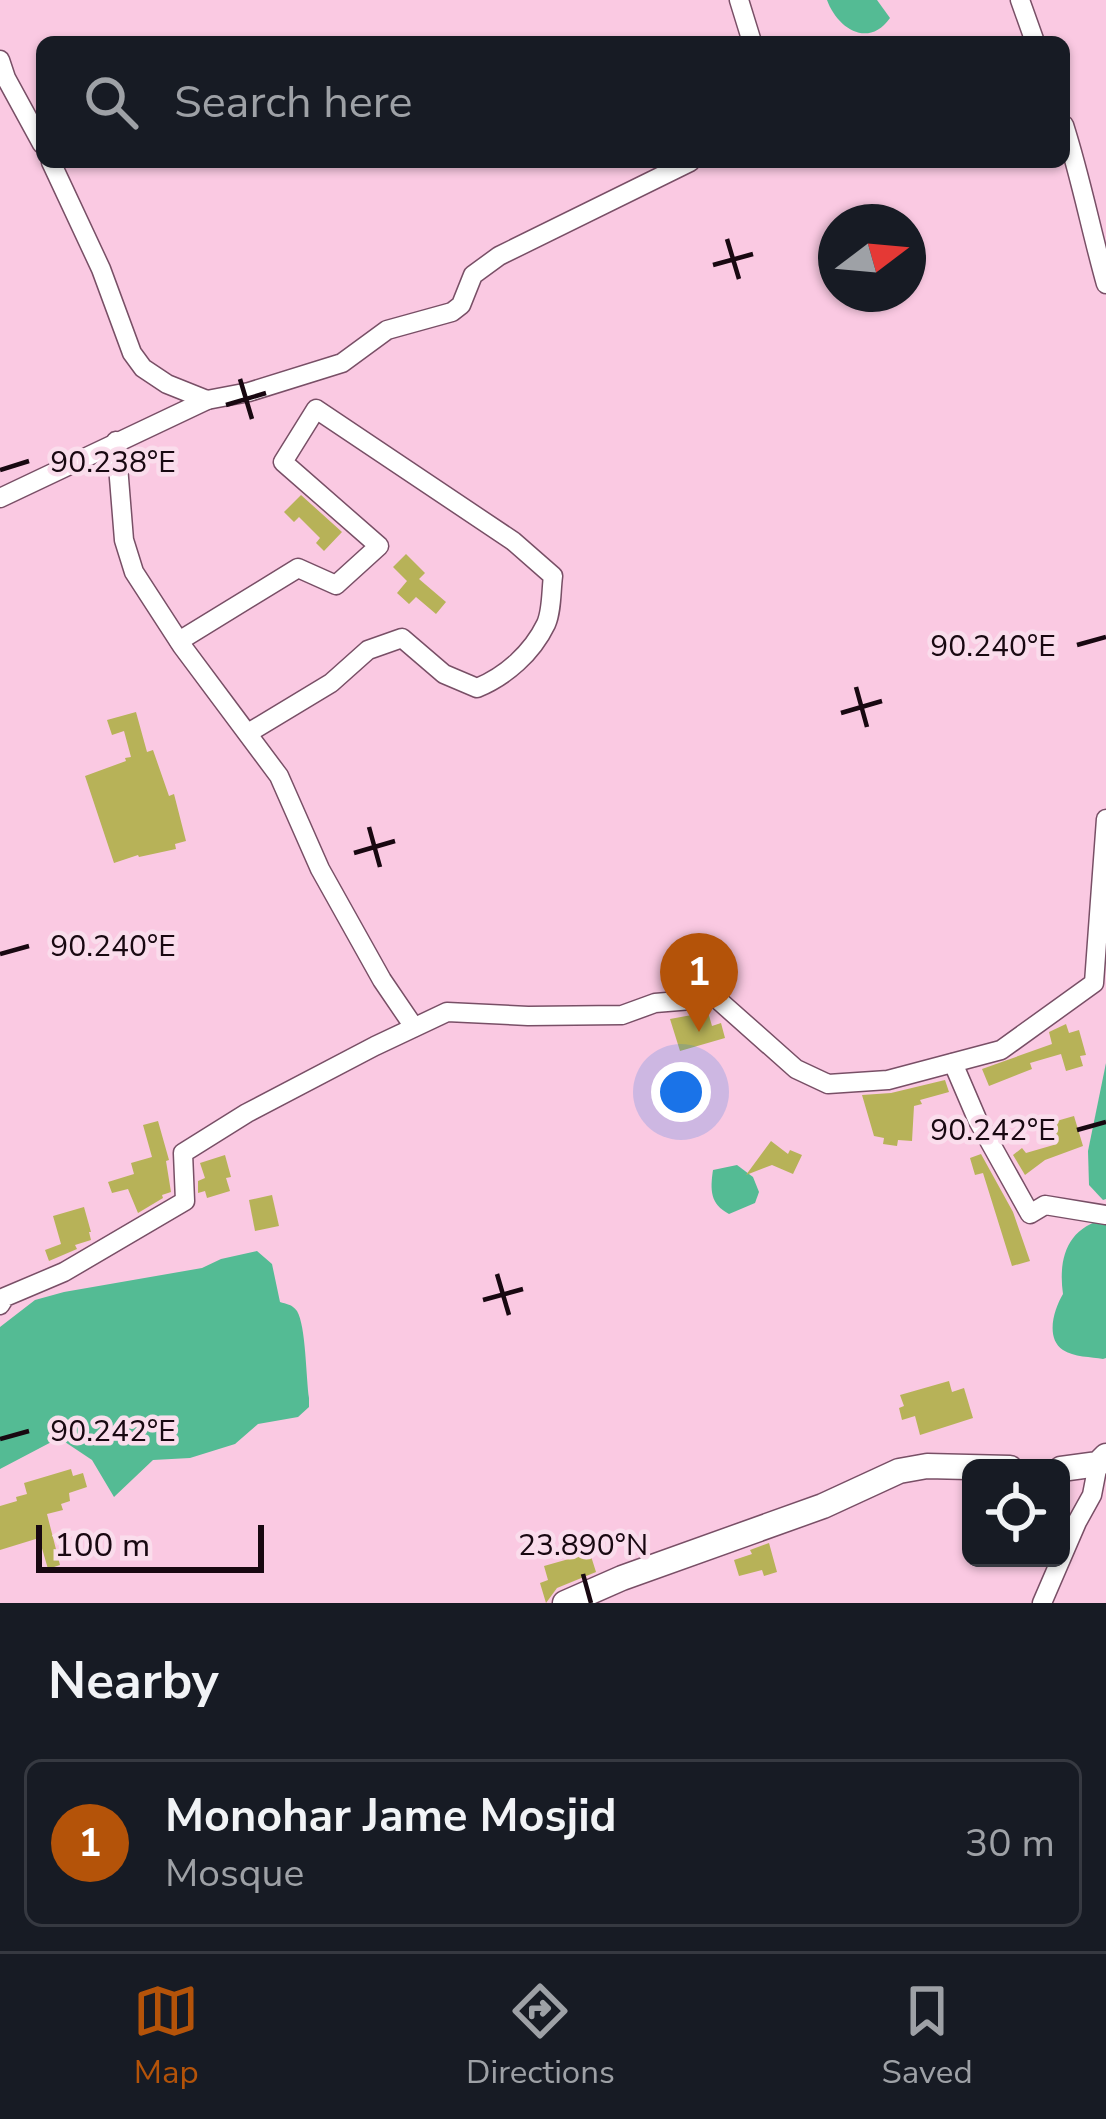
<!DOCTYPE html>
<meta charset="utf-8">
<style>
:root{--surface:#171b24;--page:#242831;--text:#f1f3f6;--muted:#9ea1a6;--line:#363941;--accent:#b45309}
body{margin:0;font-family:"Nunito Sans",sans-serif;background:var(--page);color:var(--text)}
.controls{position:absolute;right:36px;bottom:36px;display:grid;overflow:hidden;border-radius:18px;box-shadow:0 3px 9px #0004}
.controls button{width:108px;height:108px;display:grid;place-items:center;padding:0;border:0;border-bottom:3px solid var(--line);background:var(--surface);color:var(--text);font:60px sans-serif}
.compass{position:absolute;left:818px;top:204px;width:108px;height:108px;border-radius:50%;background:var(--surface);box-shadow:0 3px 9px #0004;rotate:74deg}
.scale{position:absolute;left:36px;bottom:30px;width:228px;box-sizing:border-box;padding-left:12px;border:6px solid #180811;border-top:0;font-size:33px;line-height:42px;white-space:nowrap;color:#180811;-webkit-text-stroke:9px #faddec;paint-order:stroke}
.you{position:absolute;left:681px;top:1092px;width:42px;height:42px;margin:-30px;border:9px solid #fff;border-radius:50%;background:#1a73e8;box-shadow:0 0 0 18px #1a73e833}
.badge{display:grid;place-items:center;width:78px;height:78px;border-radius:50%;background:var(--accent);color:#fff;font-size:39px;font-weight:700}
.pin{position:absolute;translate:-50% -99px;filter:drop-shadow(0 3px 6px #0008)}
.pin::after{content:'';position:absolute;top:63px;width:42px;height:36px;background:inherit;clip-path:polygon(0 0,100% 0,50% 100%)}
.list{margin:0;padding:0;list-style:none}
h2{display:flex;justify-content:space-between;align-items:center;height:156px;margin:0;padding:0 48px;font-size:51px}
h2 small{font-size:39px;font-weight:400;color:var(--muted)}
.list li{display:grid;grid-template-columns:78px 1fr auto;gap:36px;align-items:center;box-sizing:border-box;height:168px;margin:0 24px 24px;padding:0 24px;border:3px solid var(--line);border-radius:18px}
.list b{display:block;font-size:45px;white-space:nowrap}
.list p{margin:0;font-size:39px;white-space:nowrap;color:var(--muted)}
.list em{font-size:39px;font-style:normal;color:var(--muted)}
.icon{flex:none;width:66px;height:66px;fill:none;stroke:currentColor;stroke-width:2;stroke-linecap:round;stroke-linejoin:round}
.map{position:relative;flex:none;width:1106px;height:1603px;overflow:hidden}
.search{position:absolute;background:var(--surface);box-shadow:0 3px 9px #0004;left:36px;right:36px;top:36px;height:132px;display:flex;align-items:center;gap:30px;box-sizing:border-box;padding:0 42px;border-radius:18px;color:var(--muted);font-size:45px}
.sheet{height:348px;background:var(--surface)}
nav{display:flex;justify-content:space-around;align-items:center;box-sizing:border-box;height:168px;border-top:3px solid var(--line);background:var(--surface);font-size:33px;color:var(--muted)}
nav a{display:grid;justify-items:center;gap:6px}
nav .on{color:var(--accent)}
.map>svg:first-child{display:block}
.water{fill:#54bb94}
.building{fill:#b7b258}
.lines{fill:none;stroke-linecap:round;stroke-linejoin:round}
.street-casing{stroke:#784f66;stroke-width:21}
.secondary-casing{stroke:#784f66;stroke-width:27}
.street{stroke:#fff;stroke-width:18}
.secondary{stroke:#fff;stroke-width:24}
.ticks{fill:none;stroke:#180811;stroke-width:4.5}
.ticks-label{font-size:30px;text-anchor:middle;fill:#180811;stroke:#faddec;stroke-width:9;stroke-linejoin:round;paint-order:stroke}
</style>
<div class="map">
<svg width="1106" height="1603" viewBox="0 0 1106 1603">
<rect width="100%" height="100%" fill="#fac9e2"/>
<g class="water">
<path d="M 827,0 L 877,0 L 890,18 C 868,49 837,28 827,0 Z"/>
<path d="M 1106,1063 L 1106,1199 L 1103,1200 L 1089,1185 L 1088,1151 Z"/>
<path d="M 737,1165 L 753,1177 L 759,1192 L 755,1203 L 729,1214 C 710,1204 710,1190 713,1170 Z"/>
<path d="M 1106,1219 L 1106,1358 L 1103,1359 C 1092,1357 1073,1357 1063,1350 C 1045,1338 1054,1309 1063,1294 C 1058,1259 1067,1227 1106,1219 Z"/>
<path d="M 257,1251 L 272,1264 L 280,1302 C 286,1304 292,1304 297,1311 C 306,1326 306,1378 309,1398 L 309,1407 L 298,1417 L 258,1424 L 235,1444 L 190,1458 L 153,1460 L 114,1497 L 92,1460 L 59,1438 L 0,1469 L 0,1327 L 35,1300 L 64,1292 L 202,1268 L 221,1259 Z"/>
</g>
<g class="building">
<path d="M 301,495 L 342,532 L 324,551 L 316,543 L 320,538 L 299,517 L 294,522 L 284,512 Z"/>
<path d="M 406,554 L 425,573 L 419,579 L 446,602 L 436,614 L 416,597 L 409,604 L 397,593 L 407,581 L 393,567 Z"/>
<path d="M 136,712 L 147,752 L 153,750 L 169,796 L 174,794 L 186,841 L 175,844 L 176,849 L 139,857 L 138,855 L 114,863 L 85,776 L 126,761 L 125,758 L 131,757 L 124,731 L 112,735 L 107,720 Z"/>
<path d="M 708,1012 L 712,1026 L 721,1023 L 725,1038 L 680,1051 L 670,1019 Z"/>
<path d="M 1066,1024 L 1069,1033 L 1079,1030 L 1086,1055 L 1080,1056 L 1083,1066 L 1066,1071 L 1061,1054 L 1030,1063 L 1032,1069 L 989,1086 L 982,1069 L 1052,1044 L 1049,1032 Z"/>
<path d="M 945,1080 L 949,1092 L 920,1100 L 922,1104 L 914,1106 L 912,1141 L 898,1140 L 897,1146 L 883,1144 L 884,1138 L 874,1136 L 862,1095 L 891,1093 Z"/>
<path d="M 1074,1116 L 1083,1146 L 1045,1160 L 1025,1175 L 1013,1155 L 1022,1148 L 1026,1153 L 1057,1144 L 1051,1127 L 1060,1120 Z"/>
<path d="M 158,1121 L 169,1160 L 166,1161 L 171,1192 L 162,1195 L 163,1198 L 138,1213 L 128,1189 L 112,1193 L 108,1182 L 134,1174 L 131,1163 L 152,1157 L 143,1125 Z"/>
<path d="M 771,1141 L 788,1154 L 790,1150 L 802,1155 L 793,1174 L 772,1165 L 746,1175 Z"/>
<path d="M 981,1154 L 1013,1212 L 1030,1261 L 1012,1266 L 983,1173 L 975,1175 L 970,1158 Z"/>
<path d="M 225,1155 L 231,1177 L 226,1178 L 230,1191 L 207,1198 L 205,1191 L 198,1193 L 198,1181 L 205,1178 L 200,1163 Z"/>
<path d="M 272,1195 L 279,1226 L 255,1231 L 249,1200 Z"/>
<path d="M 84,1207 L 91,1232 L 89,1232 L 91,1240 L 75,1245 L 77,1249 L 49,1261 L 45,1250 L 61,1244 L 53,1216 Z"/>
<path d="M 949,1381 L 952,1392 L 964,1388 L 973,1418 L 920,1435 L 915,1416 L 902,1420 L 899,1408 L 904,1406 L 900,1395 Z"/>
<path d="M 71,1469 L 73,1476 L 83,1473 L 87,1487 L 69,1493 L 70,1501 L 61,1504 L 63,1510 L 47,1514 L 60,1565 L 48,1569 L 39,1538 L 0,1550 L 0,1506 L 17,1501 L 16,1497 L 27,1494 L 24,1483 Z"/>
<path d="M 769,1543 L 777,1572 L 764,1576 L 762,1570 L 739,1576 L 734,1560 L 752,1554 L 750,1550 Z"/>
<path d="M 590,1553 L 596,1572 L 557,1588 L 546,1603 L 540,1583 L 548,1580 L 544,1566 Z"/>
</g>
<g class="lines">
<g class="street-casing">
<g id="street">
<path d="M 739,0 L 752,42"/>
<path d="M 1020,0 L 1035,42"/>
<path d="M 0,60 L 6,78 L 42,144"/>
<path d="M 1064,125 C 1081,178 1091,231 1106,284"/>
<path d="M 51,162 L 101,269 L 132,353 L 143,368 L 167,384 L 207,400 L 249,392 L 342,363 L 387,330 L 452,312 L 461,305 L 473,275 L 499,256 L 690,162"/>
<path d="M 116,441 L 124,540 L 134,572 L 182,646 L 279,776 L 320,869 L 382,980 L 414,1027"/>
<path d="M 0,498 L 207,400"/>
<path d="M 179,641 L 298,568 L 336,585 L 379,546 L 283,462 L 316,409 L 513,541 L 553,576 C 551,591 552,611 546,624 C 532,653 506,676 477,688 L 444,674 L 402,638 L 368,650 L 331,683 L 248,733"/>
<path d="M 953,1063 L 977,1119 L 1030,1214 L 1045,1205 L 1106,1215"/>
<path d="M 0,1305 L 5,1297 L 64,1272 L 185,1201 L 183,1153 L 247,1113 L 375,1046 L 447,1012 L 528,1016 L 622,1015 L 655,1003 L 716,998 L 796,1069 L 828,1084 L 888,1080 L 1001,1050 L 1094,983 L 1106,819"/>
<path d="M 1042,1603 L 1077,1522 L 1092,1495 L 1098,1464"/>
</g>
</g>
<g class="secondary-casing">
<g id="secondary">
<path d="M 1061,1469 L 1098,1464 L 1106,1456"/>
<path d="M 565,1603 L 622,1578 L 823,1506 L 899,1471 L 927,1466 L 1010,1468"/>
</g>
</g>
<use href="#street" class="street"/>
<use href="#secondary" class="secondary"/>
</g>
<path class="ticks" d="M 727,239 L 739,279M 713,265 L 753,254M 240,379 L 252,419M 226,405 L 266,393M 0,470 L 29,461M 1077,645 L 1106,637M 856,687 L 867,727M 841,713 L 882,701M 369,827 L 380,867M 354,853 L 395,841M 0,954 L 29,946M 1077,1130 L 1106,1122M 497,1274 L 509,1315M 483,1300 L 523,1289M 0,1439 L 29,1431M 583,1574 L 591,1603"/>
<g class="ticks-label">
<text x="113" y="472">90.238°E</text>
<text x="993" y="656">90.240°E</text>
<text x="113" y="956">90.240°E</text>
<text x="993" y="1140">90.242°E</text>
<text x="113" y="1441">90.242°E</text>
<text x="583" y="1555">23.890°N</text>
</g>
</svg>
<div class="controls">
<button><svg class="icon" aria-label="locate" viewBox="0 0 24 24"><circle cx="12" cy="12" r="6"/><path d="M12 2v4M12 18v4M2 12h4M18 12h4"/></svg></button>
</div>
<svg class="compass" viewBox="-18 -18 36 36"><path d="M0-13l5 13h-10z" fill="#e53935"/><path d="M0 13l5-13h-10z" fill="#9ea1a6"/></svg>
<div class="scale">100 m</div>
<div class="you"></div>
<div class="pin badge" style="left:699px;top:1032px">1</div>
<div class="search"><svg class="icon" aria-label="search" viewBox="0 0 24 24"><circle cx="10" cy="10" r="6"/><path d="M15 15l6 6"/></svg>Search here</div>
</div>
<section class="sheet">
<h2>Nearby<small></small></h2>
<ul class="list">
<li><span class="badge">1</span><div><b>Monohar Jame Mosjid</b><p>Mosque</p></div><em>30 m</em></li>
</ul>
</section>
<nav>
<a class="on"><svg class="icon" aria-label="map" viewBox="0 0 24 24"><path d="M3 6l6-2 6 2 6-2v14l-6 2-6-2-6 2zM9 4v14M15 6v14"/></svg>Map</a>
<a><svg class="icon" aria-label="directions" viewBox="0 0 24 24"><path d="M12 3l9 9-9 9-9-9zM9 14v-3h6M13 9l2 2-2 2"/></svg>Directions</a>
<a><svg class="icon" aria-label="saved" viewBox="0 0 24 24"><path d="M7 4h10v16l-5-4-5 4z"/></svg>Saved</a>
</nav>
